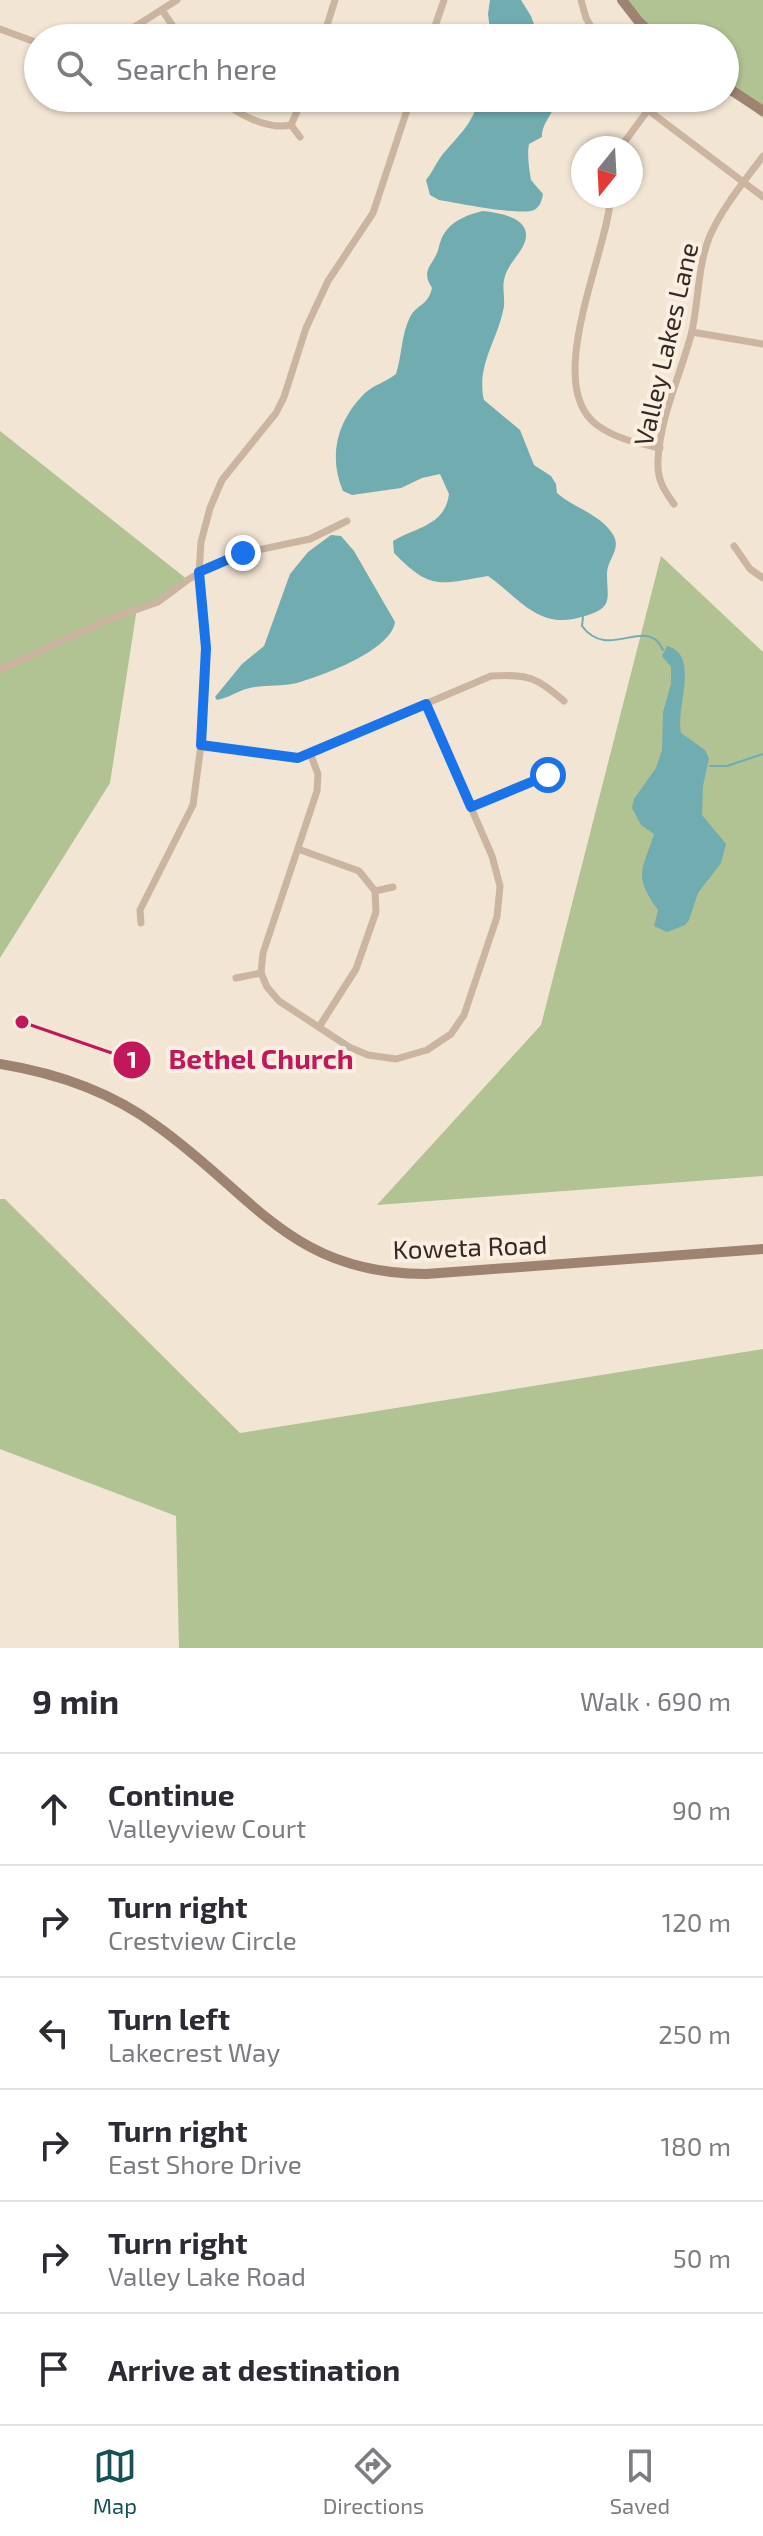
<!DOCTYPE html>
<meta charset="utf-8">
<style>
:root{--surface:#fff;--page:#f7f7f7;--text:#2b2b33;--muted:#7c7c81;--line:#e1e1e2;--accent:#165158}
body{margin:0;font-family:"Exo 2",sans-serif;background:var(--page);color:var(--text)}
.compass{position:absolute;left:571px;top:136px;width:72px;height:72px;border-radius:50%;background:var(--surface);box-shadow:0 2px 6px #0004;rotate:198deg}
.stop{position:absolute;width:24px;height:24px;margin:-18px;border:6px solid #1a73e8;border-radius:50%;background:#fff}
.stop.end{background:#1a73e8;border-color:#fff;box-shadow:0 2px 8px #0008}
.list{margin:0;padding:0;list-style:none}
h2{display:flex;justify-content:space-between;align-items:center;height:104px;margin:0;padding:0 32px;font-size:34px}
h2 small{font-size:26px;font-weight:400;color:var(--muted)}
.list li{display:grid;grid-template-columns:52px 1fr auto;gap:24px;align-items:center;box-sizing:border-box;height:112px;padding:0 32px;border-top:2px solid var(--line)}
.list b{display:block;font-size:30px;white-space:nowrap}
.list p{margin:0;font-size:26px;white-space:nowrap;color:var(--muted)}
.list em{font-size:26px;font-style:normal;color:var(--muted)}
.icon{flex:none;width:44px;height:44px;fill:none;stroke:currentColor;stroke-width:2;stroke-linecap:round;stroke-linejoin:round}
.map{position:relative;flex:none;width:763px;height:1648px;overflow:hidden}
.search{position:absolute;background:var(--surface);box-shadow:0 2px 6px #0004;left:24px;right:24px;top:24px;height:88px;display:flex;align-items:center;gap:20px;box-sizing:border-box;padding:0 28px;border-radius:44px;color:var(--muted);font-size:30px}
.sheet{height:776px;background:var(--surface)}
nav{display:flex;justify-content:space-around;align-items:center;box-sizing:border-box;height:112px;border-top:2px solid var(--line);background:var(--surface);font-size:22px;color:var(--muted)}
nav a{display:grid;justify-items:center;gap:4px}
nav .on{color:var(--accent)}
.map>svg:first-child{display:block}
.green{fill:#b1c293}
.water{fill:#71acb1}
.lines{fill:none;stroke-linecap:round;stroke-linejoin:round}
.stream{stroke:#71acb1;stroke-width:2}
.street{stroke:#cbb5a0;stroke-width:7}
.secondary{stroke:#9e8371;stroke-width:10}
.route{stroke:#1a73e8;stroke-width:10}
.labels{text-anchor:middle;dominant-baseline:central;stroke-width:8;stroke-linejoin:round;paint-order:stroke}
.street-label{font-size:26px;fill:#342924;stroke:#faefe0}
.leader{fill:none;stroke:#c2185b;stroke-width:3}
.callout-dot{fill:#c2185b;stroke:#faefe0;stroke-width:3}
.mark-label{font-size:24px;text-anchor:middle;font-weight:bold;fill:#fff}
.callout-label{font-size:28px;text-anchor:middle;font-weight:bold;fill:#c2185b;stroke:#faefe0;stroke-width:8;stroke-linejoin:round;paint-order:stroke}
</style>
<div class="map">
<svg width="763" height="1648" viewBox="0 0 763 1648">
<rect width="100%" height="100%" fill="#f2e5d4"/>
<g class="green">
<path d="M 629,0 L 763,0 L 763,118 L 725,89 L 725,38 L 664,38 L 624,3 Z"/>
<path d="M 0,431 L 188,580 L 174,594 L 137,608 L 110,783 L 0,958 Z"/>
<path d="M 661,556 L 763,652 L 763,1176 L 377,1205 L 541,1025 Z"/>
<path d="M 0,1199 L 5,1199 L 240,1433 L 763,1349 L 763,1648 L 179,1648 L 176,1516 L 0,1449 Z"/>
</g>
<g class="water">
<path d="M 490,0 L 521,0 L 531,16 L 539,38 L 491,38 L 488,14 Z"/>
<path d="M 478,98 L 557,98 C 555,113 541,123 542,137 L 529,144 C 527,154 529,169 531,180 L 543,194 C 542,200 540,207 534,210 C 520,216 457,203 439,200 L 430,195 L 426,180 C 432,173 435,165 440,158 C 454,139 475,124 478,98 Z"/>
<path d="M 483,211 C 503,213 538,220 522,248 C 515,260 507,266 504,280 C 502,290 506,301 503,311 C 497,340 476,367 484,400 L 520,430 L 534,465 L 551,476 L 556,484 L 557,493 C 574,508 598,513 612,533 C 623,549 607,558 607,574 C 607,599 614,607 585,616 C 539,631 522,600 488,576 C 440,584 431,591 394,553 L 393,541 C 416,527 445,526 449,494 L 440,474 L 422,478 L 401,488 L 352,495 L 343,491 C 328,456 337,421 364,394 C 373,385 386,382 396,374 C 402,356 401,335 410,317 C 417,304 428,306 432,288 C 421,271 431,267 437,253 C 439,249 439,244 441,240 C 448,222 466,215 483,211 Z"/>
<path d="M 331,535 L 341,536 L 354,551 L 395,622 C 391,651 321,676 297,683 C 280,687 263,684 246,689 C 236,692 228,698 217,700 L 215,697 L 242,664 L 264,646 L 290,574 L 308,552 Z"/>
<path d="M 667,646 C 701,655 675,708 681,733 L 705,750 L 709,758 L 703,786 L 702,815 L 726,844 L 721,863 L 698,893 L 689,920 L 685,925 L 667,932 L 654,926 L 658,910 C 632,874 643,870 654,834 L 641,825 L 632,808 L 634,799 L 656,768 L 662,750 L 663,712 L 671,684 L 671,667 L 662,656 Z"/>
</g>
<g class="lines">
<g class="stream">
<path d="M 583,617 L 582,626 C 608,662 648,614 663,650"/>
<path d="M 710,766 L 727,766 L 763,754"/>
</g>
<g class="street">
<path d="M 581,0 L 586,18 L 598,38"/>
<path d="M 162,10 L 181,38"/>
<path d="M 0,29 L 38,43"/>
<path d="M 117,38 L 177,0"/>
<path d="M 323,38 L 335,0"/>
<path d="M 431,38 L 444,0"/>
<path d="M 221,98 C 236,115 269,130 291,125"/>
<path d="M 638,98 L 648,110 L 763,197"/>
<path d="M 291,125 L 303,98"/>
<path d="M 291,125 L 300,137"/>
<path d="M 620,148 L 648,110"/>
<path d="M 611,196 C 607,254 542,385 597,425 C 616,439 638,443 660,448"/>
<path d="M 692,332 L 763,344"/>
<path d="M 674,504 C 663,489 657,479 658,460 C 660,417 680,376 691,335 C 699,303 697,269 709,238 C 721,209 744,182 763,156"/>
<path d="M 734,546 L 750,569 L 763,578"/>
<path d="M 0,670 L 104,621 L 158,602 L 189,579 L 217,563 L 243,553 L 310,539 L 347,521"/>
<path d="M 201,745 L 298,758 L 491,676 C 530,674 535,677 564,701"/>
<path d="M 310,753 L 318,774 L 317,791 L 263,953 L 261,973 L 267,987 L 279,1001 L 349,1047 L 368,1055 L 396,1059 L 427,1050 L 451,1034 L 464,1015 L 497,917 L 500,886 L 492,856 L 426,704"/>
<path d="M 471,807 L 548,775"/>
<path d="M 298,849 L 359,871 L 375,891 L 376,912 L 356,969 L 319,1027"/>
<path d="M 375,891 L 393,887"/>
<path d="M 141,923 L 140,910 L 193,805 L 201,745 L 206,648 L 199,572 L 201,542 L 210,508 L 222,480 L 276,413 L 284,397 L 306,328 L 328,281 L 373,213 L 411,98"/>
<path d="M 236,978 L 261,973"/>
</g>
<g class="secondary">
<path d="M 622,0 L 639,22 L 656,38"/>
<path d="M 725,86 L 763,111"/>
<path d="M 0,1064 C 56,1073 111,1092 157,1126 C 254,1195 291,1274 426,1274 L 763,1249"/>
</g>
</g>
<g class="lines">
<path class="route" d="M 243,553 L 199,572 L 206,648 L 201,745 L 298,758 L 426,704 L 471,807 L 548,775"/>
</g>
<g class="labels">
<g class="street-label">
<text transform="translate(665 344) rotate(-77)">Valley Lakes Lane</text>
<text transform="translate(470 1246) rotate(-2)">Koweta Road</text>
</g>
</g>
<path class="leader" d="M22 1022L132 1060"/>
<g class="callout-dot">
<circle cx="22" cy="1022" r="8"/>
<circle cx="132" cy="1060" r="20"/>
</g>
<g class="mark-label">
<text x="132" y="1068">1</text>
</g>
<g class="callout-label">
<text x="261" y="1069">Bethel Church</text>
</g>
</svg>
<svg class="compass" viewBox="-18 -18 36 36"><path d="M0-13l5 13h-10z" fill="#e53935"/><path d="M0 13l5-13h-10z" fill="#7c7c81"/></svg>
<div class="stop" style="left:548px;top:775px"></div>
<div class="stop end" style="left:243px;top:553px"></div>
<div class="search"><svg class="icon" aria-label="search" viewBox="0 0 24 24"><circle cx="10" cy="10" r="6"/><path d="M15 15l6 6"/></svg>Search here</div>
</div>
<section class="sheet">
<h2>9 min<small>Walk · 690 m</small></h2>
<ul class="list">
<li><svg class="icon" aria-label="ahead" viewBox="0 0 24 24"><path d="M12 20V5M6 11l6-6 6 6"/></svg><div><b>Continue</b><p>Valleyview Court</p></div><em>90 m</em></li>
<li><svg class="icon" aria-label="right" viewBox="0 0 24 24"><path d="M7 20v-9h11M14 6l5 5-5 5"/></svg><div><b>Turn right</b><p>Crestview Circle</p></div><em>120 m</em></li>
<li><svg class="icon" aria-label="left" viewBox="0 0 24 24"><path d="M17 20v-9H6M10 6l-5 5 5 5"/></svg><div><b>Turn left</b><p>Lakecrest Way</p></div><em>250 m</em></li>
<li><svg class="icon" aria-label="right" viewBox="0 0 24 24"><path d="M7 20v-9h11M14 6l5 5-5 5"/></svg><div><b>Turn right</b><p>East Shore Drive</p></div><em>180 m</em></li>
<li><svg class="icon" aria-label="right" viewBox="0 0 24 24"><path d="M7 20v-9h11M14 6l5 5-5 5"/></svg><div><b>Turn right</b><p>Valley Lake Road</p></div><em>50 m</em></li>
<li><svg class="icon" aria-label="arrive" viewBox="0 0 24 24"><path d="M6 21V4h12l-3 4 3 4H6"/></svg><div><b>Arrive at destination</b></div></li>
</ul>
</section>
<nav>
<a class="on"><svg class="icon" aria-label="map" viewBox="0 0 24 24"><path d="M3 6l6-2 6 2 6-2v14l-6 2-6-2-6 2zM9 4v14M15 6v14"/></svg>Map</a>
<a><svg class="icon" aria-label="directions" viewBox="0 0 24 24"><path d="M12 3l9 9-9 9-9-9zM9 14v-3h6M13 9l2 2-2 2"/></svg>Directions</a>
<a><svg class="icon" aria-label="saved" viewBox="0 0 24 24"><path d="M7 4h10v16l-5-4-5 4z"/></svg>Saved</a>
</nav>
